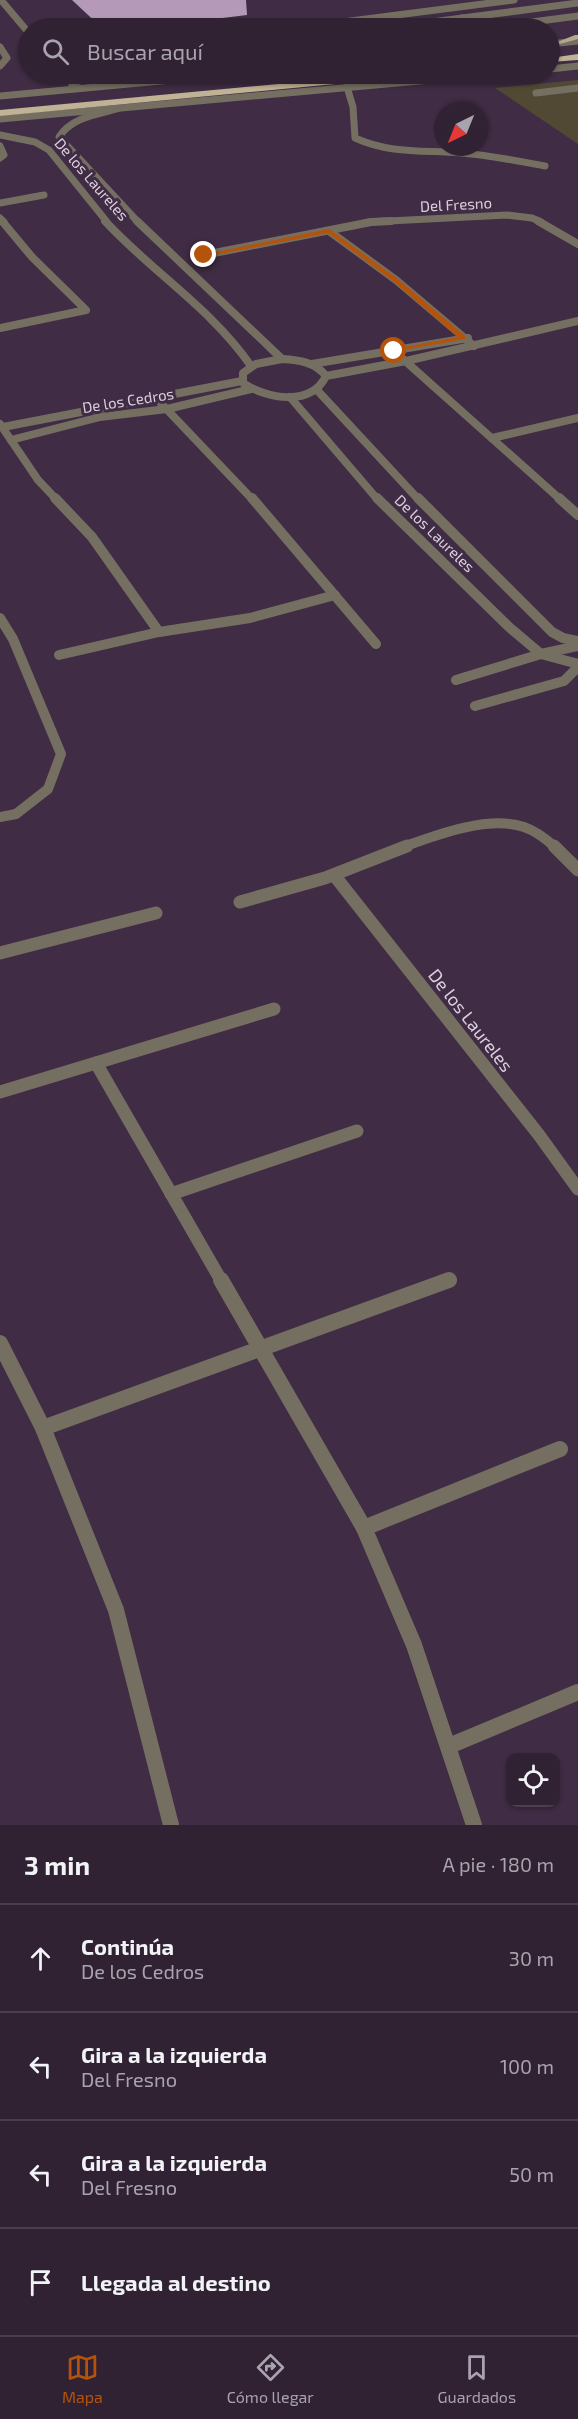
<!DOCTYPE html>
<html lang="es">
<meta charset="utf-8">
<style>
:root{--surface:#302133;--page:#38293b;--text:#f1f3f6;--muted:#a8a3ac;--line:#4b3e4e;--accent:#b45309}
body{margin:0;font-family:"Exo 2",sans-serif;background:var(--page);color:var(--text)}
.controls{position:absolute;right:18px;bottom:18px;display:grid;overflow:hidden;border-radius:12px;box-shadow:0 2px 4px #0004}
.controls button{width:54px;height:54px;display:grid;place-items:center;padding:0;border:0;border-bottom:2px solid var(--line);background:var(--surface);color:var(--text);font:30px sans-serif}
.compass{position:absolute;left:434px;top:102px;width:54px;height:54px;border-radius:50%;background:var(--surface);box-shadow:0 2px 4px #0004;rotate:223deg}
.stop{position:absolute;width:18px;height:18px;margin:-14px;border:4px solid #b45309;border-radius:50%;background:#fff}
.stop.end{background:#b45309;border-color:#fff;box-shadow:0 2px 6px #0008}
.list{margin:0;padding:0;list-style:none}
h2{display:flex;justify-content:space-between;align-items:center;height:78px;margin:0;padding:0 24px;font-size:26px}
h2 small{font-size:20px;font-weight:400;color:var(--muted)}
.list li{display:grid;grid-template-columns:39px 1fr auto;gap:18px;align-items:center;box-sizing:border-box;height:108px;padding:0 24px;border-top:2px solid var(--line)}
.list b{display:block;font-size:22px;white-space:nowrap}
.list p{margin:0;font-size:20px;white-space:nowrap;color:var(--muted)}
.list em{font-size:20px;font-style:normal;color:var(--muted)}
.icon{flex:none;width:33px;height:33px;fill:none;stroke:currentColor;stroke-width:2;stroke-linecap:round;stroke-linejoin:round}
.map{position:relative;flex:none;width:578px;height:1825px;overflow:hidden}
.search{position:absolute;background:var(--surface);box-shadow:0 2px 4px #0004;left:18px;right:18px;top:18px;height:66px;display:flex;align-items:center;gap:15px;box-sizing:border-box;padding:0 21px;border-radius:33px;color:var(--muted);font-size:22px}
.sheet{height:510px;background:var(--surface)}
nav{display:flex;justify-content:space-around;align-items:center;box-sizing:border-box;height:84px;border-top:2px solid var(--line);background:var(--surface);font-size:16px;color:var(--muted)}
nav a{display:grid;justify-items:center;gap:3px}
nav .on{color:var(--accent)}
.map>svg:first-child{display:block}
.green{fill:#524935}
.building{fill:#b49ab8}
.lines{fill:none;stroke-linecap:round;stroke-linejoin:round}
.service-far1{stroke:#756f61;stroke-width:7}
.service{stroke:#756f61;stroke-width:10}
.minor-far4{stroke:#756f61;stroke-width:7}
.minor-far3{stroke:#756f61;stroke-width:8}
.minor-far2{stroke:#756f61;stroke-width:10}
.minor-far1{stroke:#756f61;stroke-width:13}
.minor{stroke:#756f61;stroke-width:16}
.tertiary{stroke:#756f61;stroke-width:7}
.primary{fill:#b4a78b;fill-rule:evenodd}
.trunk{fill:#c0b294;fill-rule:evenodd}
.route{fill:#b45309}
.labels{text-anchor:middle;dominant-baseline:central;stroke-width:6;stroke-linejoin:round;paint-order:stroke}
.far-street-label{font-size:15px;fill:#dbcfde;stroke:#402c44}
.street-label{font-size:18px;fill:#dbcfde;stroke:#402c44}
</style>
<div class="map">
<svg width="578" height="1825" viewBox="0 0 578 1825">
<rect width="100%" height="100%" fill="#402c44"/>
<path class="green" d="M 578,80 L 578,144 L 495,88 Z"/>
<path class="building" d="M 72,0 L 246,0 L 247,15 L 141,28 L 102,28 Z"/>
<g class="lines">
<g class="service-far1">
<path d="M 1,0 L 28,32"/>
<path d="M 462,18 L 476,28"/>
<path d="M 296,28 L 514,0"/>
<path d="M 434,28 L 430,25 L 432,22 L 578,3"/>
<path d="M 486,28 L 578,16"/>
<path d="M 0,47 L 7,58 L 0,66"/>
<path d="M 347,87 L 353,107 L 355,138 C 390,154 424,150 461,153 C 489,155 517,161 545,166"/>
<path d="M 72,89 L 72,84 L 97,74"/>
<path d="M 536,93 L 578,88"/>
<path d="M 0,146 L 4,155 L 0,158"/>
</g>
<g class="service">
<path d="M 0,618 L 13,639 L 61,754 L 48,789 L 16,814 L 0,817"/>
<path d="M 456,680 L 541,654 L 578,646"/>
<path d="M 475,706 L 564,681 L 578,667"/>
</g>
<g class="minor-far4">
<path d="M 117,109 C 96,115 72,117 59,137 L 138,222"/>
<path d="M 0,135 L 35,142 L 49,150 L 107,222"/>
<path d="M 0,203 L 44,195"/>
<path d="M 0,218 L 4,222"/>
<path d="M 369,222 L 507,215 L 532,218 L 541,222"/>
</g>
<g class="minor-far3">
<path d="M 105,221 C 152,272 211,308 251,366"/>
<path d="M 137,221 L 282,359"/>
<path d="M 538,221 L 578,244"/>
<path d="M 329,231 L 396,280 L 474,346"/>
<path d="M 204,255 L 371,222 L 391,221"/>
<path d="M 0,328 L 86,310 L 32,257 L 2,221"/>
<path d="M 394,351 L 561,500"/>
<path d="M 282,359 C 299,360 315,362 326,376 C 311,407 267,399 243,383 L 243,373 L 256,364 Z"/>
<path d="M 312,364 L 468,338"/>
<path d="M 326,376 L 406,361 L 578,321"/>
<path d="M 317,390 L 419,500"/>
<path d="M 155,397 L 253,500"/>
<path d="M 290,397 L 378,500"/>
<path d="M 0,424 L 38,480 L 57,500"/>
<path d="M 3,427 L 242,381"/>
<path d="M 492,438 L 578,418"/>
<path d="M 11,440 L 100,417 L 167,409 L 251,389"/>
</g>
<g class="minor-far2">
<path d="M 55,498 L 92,537 L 159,632"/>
<path d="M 252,498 L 376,644"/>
<path d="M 377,498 L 509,627 L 541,654 L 578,664"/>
<path d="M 418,498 L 552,632 L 563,638 L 578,641"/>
<path d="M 559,498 L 578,515"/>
<path d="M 59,655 L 159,632 L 250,618 L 335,595"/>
<path d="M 403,847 C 436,835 489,815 524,827 C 536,831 546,839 555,847"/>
</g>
<g class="minor-far1">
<path d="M 554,846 L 578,870"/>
<path d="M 334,875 L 539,1135 L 578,1189"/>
<path d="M 240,902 L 325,878 L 407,846"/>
<path d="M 0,953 L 156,913"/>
<path d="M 96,1063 L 222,1282"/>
<path d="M 0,1092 L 274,1009"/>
<path d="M 171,1194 L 357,1131"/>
<path d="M 445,1282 L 450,1280"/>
</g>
<g class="minor">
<path d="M 221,1280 L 364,1528 L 414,1645 L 474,1825"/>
<path d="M 0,1343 L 43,1428 L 116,1610 L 171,1825"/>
<path d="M 43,1428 L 449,1280"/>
<path d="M 364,1528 L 560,1449"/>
<path d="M 449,1746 L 578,1692"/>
</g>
<g class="tertiary">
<path d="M 550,44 L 578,41"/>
<path d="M 550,69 L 578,66"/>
<path d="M 0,96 L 236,74"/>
<path d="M 0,119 L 497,74"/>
</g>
<path class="primary" d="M 575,35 L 578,35 L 578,39 L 553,46 L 550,45 Z"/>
<g class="trunk">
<path d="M 578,54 L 578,60 L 550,62 L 550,58 Z"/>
<path d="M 386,74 L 412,74 L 408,77 L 0,116 L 0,110 Z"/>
</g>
</g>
<path class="route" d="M 329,229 L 398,279 L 465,336 L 465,339 L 392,352 L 394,349 L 458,337 L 393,281 L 328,233 L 204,257 L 201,255 Z"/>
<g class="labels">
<g class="far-street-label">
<text transform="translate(92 179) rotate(49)">De los Laureles</text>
<text transform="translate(456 204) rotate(-3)">Del Fresno</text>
<text transform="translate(128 400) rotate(-9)">De los Cedros</text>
<text transform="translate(435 533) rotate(44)">De los Laureles</text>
</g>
<g class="street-label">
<text transform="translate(471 1020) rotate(52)">De los Laureles</text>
</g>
</g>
</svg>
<div class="controls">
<button><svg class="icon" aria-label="locate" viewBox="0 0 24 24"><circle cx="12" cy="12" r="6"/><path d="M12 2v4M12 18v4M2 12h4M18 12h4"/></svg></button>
</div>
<svg class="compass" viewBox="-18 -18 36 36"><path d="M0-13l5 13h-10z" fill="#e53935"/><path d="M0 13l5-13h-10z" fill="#a8a3ac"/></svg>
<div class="stop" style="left:394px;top:351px"></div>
<div class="stop end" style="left:204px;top:255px"></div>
<div class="search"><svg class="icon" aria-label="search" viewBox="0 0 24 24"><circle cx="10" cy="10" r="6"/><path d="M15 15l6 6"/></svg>Buscar aquí</div>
</div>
<section class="sheet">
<h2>3 min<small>A pie · 180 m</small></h2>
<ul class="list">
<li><svg class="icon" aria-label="ahead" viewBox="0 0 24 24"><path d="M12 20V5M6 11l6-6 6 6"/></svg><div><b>Continúa</b><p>De los Cedros</p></div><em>30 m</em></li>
<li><svg class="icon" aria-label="left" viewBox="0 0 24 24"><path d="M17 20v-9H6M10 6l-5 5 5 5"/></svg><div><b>Gira a la izquierda</b><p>Del Fresno</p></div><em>100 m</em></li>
<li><svg class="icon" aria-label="left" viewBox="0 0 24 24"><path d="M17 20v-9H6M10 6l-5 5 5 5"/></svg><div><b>Gira a la izquierda</b><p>Del Fresno</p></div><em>50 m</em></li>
<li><svg class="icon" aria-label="arrive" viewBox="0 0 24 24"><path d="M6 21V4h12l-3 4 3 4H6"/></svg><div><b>Llegada al destino</b></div></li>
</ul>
</section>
<nav>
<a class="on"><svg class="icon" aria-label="map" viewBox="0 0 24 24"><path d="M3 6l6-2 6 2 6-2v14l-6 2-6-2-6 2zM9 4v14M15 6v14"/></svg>Mapa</a>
<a><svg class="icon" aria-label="directions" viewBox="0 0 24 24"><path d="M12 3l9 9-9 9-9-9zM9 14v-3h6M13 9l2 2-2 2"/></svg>Cómo llegar</a>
<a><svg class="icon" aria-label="saved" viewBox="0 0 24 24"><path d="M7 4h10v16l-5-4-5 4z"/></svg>Guardados</a>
</nav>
